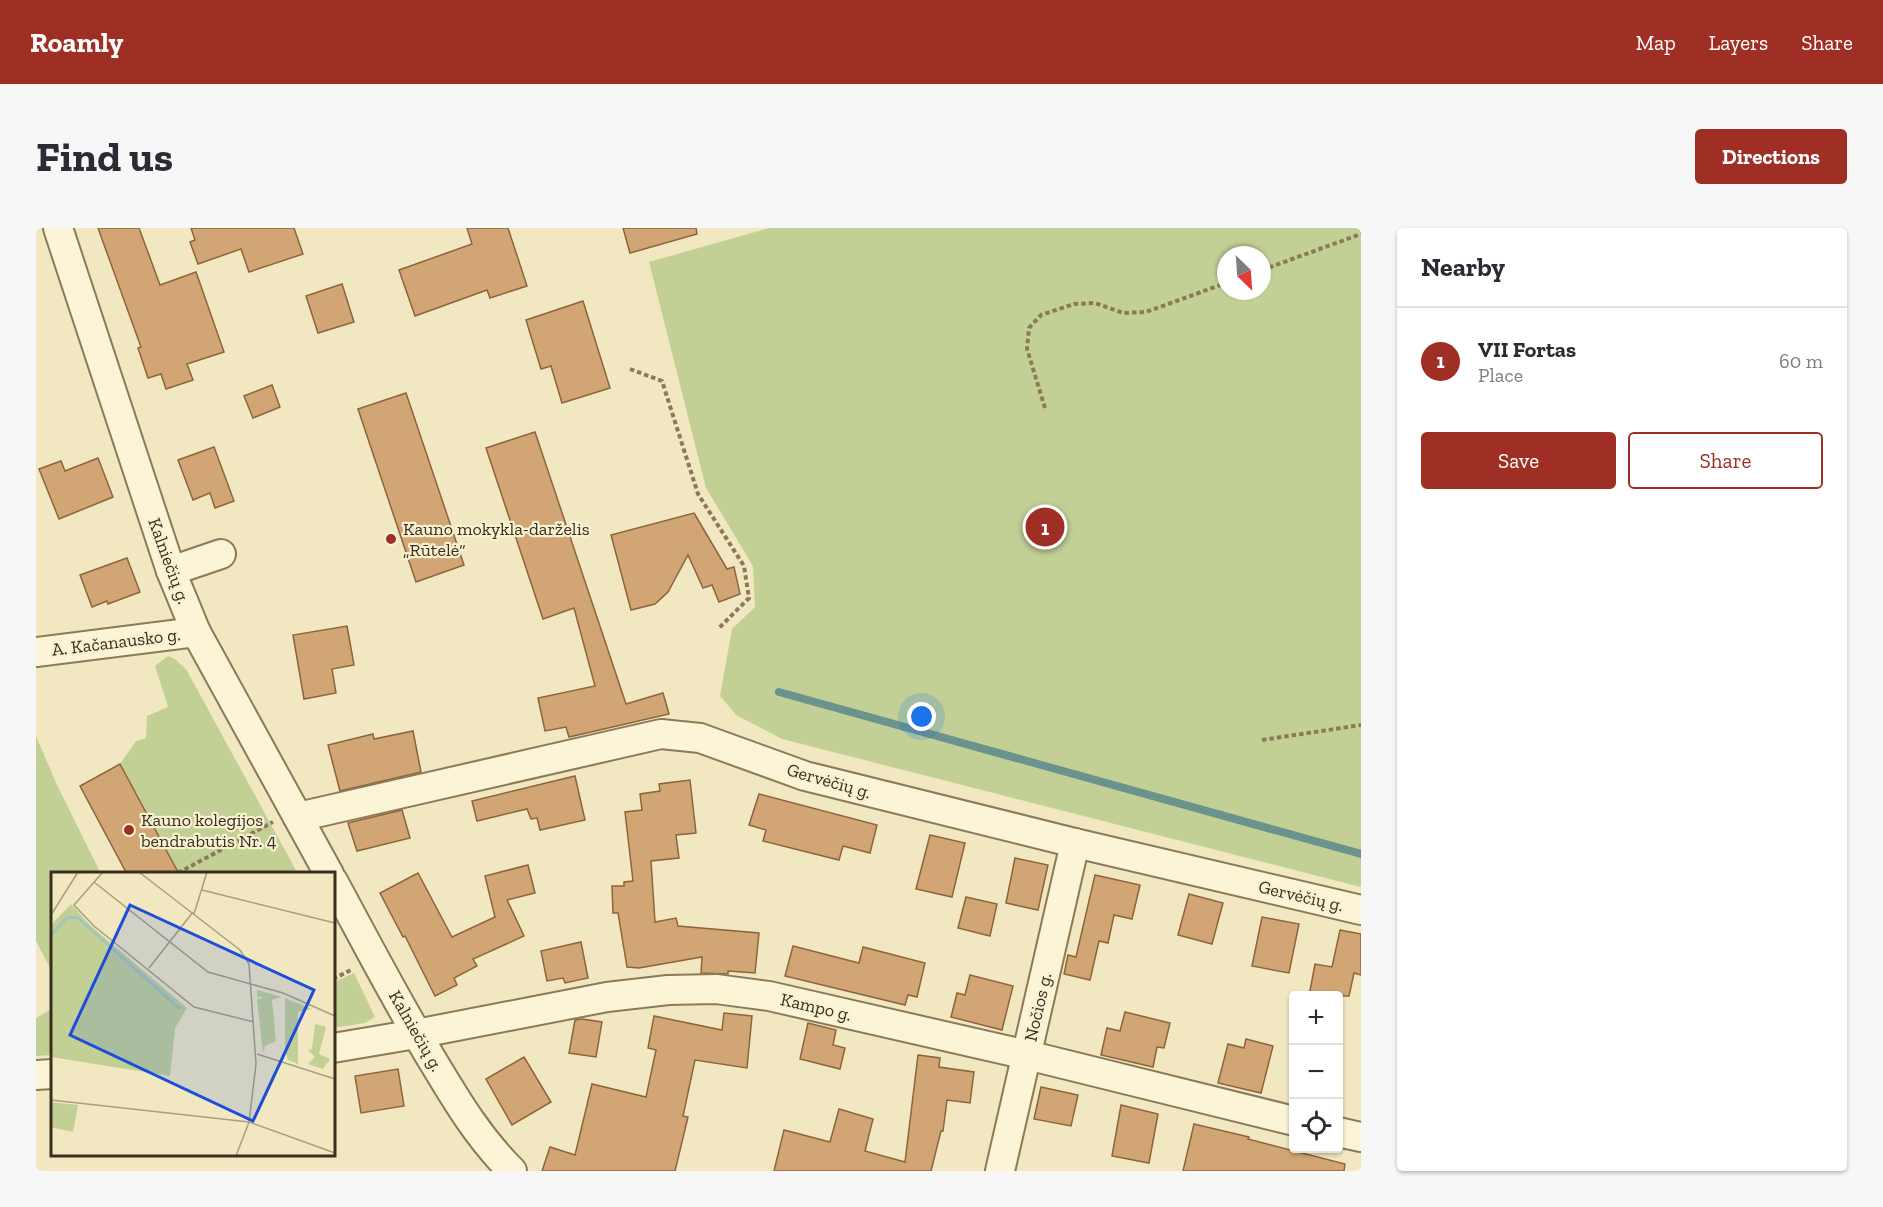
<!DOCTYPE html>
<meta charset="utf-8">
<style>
:root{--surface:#fff;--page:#f7f7f7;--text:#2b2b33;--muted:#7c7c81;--line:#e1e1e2;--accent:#9f2f24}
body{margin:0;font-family:"Zilla Slab",serif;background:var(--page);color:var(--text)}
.controls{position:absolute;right:18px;bottom:18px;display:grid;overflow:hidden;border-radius:6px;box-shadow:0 2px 4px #0004}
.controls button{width:54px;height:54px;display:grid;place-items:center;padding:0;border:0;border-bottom:2px solid var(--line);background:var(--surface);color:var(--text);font:30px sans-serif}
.compass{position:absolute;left:1181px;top:18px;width:54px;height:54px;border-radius:50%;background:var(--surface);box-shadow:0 2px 4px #0004;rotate:155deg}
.you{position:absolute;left:886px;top:489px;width:21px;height:21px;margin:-15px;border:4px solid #fff;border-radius:50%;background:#1a73e8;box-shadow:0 0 0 9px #1a73e833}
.badge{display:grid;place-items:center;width:39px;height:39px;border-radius:50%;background:var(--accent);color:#fff;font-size:20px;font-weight:700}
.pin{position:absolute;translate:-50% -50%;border:3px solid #fff;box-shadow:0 2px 6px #0006}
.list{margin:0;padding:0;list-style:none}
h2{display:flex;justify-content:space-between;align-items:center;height:78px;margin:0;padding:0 24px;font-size:26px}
h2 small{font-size:20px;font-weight:400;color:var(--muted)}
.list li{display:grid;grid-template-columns:39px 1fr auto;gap:18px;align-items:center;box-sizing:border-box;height:108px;padding:0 24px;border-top:2px solid var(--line)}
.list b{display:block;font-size:22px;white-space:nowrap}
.list p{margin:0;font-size:20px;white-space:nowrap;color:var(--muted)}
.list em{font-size:20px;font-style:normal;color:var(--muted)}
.actions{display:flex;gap:12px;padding:18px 24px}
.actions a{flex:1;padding:14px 0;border:2px solid var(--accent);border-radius:6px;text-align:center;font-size:21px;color:var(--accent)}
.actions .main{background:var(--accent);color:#fff}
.icon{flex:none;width:33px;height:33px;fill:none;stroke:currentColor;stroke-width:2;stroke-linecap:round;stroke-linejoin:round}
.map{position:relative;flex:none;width:1325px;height:943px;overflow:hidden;border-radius:6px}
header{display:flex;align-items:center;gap:36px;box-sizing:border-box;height:84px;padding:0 30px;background:var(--accent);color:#fff}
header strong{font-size:28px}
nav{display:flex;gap:33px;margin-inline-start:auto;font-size:21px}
.intro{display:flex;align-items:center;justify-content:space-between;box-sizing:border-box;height:144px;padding:0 36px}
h1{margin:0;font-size:42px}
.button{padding:15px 27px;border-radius:6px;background:var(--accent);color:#fff;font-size:21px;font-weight:700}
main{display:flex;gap:36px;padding:0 36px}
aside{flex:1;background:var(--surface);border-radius:6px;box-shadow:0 2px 4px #0004}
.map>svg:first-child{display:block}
.green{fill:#c3d095;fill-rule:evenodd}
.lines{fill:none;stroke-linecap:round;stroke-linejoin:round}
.stream{stroke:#6b928c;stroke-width:8}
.building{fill:#d2a575;stroke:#8d643c;stroke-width:1.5}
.minor-casing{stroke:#8c7958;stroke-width:32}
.path{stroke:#8c7958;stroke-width:4;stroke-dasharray:4.5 3;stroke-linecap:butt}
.minor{stroke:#fbf4d6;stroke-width:28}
.poi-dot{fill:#9f2f24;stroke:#f8f1d2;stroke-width:2}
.labels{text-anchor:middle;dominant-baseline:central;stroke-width:4.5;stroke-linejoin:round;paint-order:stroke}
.poi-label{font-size:18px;fill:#3b2e1d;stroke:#f8f1d2;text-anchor:start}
.street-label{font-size:18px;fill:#3b2e1d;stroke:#f8f1d2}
.inset-river{fill:none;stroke:#a5c3bd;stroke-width:3}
.inset-road{fill:none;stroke:#a89e80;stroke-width:1.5}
.view{fill:#1d4ed8;fill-opacity:0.15;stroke:#1d4ed8;stroke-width:3}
.inset-edge{fill:none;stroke:#3b2e1d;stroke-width:3}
</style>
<header>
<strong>Roamly</strong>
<nav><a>Map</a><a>Layers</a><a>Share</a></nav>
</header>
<div class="intro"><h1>Find us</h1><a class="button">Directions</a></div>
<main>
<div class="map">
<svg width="1325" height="943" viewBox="0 0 1325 943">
<rect width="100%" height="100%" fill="#f1e8c2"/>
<g class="green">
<path d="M 733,0 L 1325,0 L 1325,659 L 746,511 L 700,487 L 684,468 L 696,401 L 719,379 L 717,338 L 670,260 L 613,34 ZM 1190,27 L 1226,27 L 1226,63 L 1190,63 Z"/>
<path d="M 132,428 L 139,431 L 150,441 L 262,646 L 143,646 L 84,536 L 100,513 L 110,510 L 111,488 L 132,479 L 119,438 Z"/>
<path d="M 0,508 L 21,557 L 65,646 L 16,646 L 16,744 L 0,713 Z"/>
<path d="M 318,745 L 339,789 L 329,795 L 297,800 L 297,755 Z"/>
<path d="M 16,781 L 16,827 L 0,828 L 0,790 Z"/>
</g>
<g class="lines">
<path class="stream" d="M 743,464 L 1325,626"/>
</g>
<g class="building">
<path d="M 62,0 L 103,0 L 124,57 L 160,44 L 188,124 L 151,136 L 157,152 L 130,161 L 125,146 L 112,150 L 102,120 L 105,119 Z"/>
<path d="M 155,0 L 258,0 L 267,26 L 213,44 L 205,21 L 162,36 L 154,14 L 159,12 Z"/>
<path d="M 431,0 L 472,0 L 491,58 L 454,70 L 451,62 L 379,88 L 363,42 L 436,16 Z"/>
<path d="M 587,0 L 660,0 L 661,6 L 594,25 Z"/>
<path d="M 306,56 L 318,94 L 282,105 L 270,68 Z"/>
<path d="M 547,73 L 574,160 L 526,175 L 515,138 L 505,141 L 490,92 Z"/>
<path d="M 236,157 L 244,179 L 217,190 L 208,168 Z"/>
<path d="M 370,165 L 428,337 L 380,354 L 322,181 Z"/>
<path d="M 499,204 L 590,476 L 627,465 L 633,486 L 533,509 L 530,499 L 509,503 L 502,470 L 559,458 L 538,380 L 507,391 L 450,220 Z"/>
<path d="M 178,219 L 198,273 L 179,280 L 174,265 L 157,272 L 142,232 Z"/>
<path d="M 62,230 L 77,269 L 23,291 L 3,241 L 25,233 L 29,243 Z"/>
<path d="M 658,285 L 691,341 L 698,339 L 704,366 L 683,374 L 676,357 L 667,360 L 652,327 L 632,364 L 619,376 L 595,382 L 575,307 Z"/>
<path d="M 91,330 L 104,364 L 72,376 L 71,373 L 56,379 L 44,347 Z"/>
<path d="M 311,398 L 318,437 L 296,441 L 300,465 L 268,471 L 257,407 Z"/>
<path d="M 377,503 L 385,544 L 304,563 L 292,517 L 337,506 L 338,511 Z"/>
<path d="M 84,536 L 143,646 L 91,646 L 44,558 Z"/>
<path d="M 539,548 L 549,592 L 504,602 L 501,590 L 495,591 L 491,581 L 441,593 L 436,573 Z"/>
<path d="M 654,552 L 660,605 L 640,607 L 643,630 L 615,633 L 619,694 L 640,690 L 642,698 L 723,705 L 719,745 L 692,743 L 692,746 L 665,745 L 666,729 L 603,740 L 591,739 L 582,685 L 577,685 L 576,658 L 588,658 L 588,654 L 597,653 L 589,584 L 606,582 L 604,566 L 624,563 L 623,556 Z"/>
<path d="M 723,566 L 841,597 L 834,625 L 807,618 L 803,632 L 727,613 L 730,602 L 713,597 Z"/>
<path d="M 366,582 L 374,610 L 321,623 L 312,595 Z"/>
<path d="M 894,607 L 929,615 L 916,669 L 880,661 Z"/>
<path d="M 979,630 L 1012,637 L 1002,682 L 970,675 Z"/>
<path d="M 492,637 L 499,665 L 471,672 L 488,708 L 437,731 L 441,738 L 418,750 L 421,757 L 399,768 L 369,708 L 367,709 L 344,665 L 382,645 L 416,709 L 459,689 L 449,648 Z"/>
<path d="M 1059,647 L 1104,657 L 1096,691 L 1078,687 L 1072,715 L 1063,713 L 1054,752 L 1028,746 L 1032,727 L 1040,729 Z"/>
<path d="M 1153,666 L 1187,675 L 1176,716 L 1142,707 Z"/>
<path d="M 930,669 L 961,676 L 954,708 L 922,700 Z"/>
<path d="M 1226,689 L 1263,696 L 1253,745 L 1216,738 Z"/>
<path d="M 1304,702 L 1325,706 L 1325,747 L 1318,745 L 1313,768 L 1273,768 L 1279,736 L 1296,739 Z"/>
<path d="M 545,714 L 552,750 L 529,755 L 527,750 L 511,753 L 505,723 Z"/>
<path d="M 757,718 L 823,735 L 827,719 L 889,735 L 881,769 L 872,767 L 869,777 L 749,748 Z"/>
<path d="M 934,747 L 977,758 L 966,802 L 915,789 L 921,765 L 929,767 Z"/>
<path d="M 1089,784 L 1134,795 L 1128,820 L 1121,819 L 1117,839 L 1065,827 L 1071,800 L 1084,803 Z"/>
<path d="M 688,785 L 716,788 L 711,840 L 659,832 L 647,888 L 652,889 L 639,943 L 506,943 L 514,919 L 539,927 L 556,856 L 610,869 L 620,822 L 612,820 L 618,788 L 686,802 Z"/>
<path d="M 546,791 L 566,794 L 560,829 L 533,825 L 539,792 Z"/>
<path d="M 772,795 L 800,802 L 797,817 L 809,820 L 804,841 L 764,831 Z"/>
<path d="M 1210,811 L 1237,818 L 1225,865 L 1182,855 L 1192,816 L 1208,820 Z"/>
<path d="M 882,827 L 904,830 L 903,839 L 938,844 L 934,875 L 911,872 L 907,903 L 905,903 L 895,943 L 738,943 L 748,902 L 794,914 L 803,881 L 837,891 L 829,923 L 869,934 Z"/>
<path d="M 488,829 L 515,874 L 476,897 L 450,851 Z"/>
<path d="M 362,841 L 368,878 L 325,885 L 319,848 Z"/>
<path d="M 1005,859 L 1042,867 L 1035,898 L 998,891 Z"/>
<path d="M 1085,877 L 1122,886 L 1113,935 L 1076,928 Z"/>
<path d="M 1158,896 L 1213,909 L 1212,911 L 1309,936 L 1308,943 L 1147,943 Z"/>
</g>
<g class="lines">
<g class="minor-casing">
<g id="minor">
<path d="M 22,0 L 135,343 L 160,404 L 293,646"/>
<path d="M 135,343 L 185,326"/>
<path d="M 0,424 L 160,404"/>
<path d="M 262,589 L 625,506 L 664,510 L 769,548 L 1039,615 L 1325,682"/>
<path d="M 297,653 C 330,714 362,776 398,835 C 422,875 443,910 476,943"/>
<path d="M 297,820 L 380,806 L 571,769 L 632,762 L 680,761 L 733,768 L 991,827 L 1258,893"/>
<path d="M 0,847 L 16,846"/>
<path d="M 1302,904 L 1325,909"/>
<path d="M 964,943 L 1039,615"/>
</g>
</g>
<g class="path">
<path d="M 1226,42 L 1325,6"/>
<path d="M 594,141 L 626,153 L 662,266 L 708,338 L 713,370 L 683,400"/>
<path d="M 1009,180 L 991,121 L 993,100 L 1005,87 L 1038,76 L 1059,75 L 1087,85 L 1110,84 L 1190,55"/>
<path d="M 1226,512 L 1325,497"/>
<path d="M 142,645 L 237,594"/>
<path d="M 297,751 L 317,741"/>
</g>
<use href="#minor" class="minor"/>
</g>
<g class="poi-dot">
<circle cx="355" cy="311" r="6"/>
<circle cx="93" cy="602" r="6"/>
</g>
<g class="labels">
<g class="poi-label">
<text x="367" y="301">Kauno mokykla-darželis<tspan x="367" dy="21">„Rūtelė“</tspan></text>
<text x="105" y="592">Kauno kolegijos<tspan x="105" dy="21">bendrabutis Nr. 4</tspan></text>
</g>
<g class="street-label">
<text transform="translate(133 333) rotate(70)">Kalniečių g.</text>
<text transform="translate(80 414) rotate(-7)">A. Kačanausko g.</text>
<text transform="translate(793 553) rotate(16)">Gervėčių g.</text>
<text transform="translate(1265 668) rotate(13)">Gervėčių g.</text>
<text transform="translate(780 779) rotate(13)">Kampo g.</text>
<text transform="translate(1002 779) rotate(-77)">Nočios g.</text>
<text transform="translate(380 803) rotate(60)">Kalniečių g.</text>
</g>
</g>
<g transform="translate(15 644)">
<rect width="284" height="284" fill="#f1e8c2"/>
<path d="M 20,32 L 40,54 L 136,136 L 124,156 L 119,204 L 0,185 L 0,53 ZM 206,118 L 231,125 L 221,128 L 225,169 L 214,174 L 212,181 L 206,127 L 214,125 L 206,125 ZM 234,126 L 261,137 L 247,140 L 247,192 L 237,188 L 234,179 ZM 264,152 L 275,155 L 268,182 L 279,187 L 272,197 L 257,192 L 264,185 L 257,178 L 261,177 ZM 0,230 L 27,233 L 22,260 L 0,255 Z" fill="#c3d095"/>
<path class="inset-river" d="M 0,63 L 16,46 L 26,45 L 129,137"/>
<path class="inset-road" d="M 52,0 L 23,33 L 43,54 L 143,135 L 203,150M 88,0 L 189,78 L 198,92 L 205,192 L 198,250 L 185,284M 43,10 L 157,100 L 232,121 L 284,144M 151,18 L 284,51M 143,42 L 156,0M 0,43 L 27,0M 98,96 L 142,40M 206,182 L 284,207M 0,228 L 198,250 L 284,281"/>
<path class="view" d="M 79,33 L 263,118 L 202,249 L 19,163 Z"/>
<rect width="284" height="284" class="inset-edge"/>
</g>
</svg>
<div class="controls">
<button>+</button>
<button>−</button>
<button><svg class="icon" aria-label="locate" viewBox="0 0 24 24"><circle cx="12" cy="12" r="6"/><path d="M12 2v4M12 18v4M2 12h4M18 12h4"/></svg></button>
</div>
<svg class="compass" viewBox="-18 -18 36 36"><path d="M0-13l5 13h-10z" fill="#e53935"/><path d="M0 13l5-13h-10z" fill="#7c7c81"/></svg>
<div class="you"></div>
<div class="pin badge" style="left:1009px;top:299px">1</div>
</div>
<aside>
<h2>Nearby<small></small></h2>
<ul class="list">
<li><span class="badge">1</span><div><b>VII Fortas</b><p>Place</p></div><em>60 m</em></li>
</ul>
<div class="actions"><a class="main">Save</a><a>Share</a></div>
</aside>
</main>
